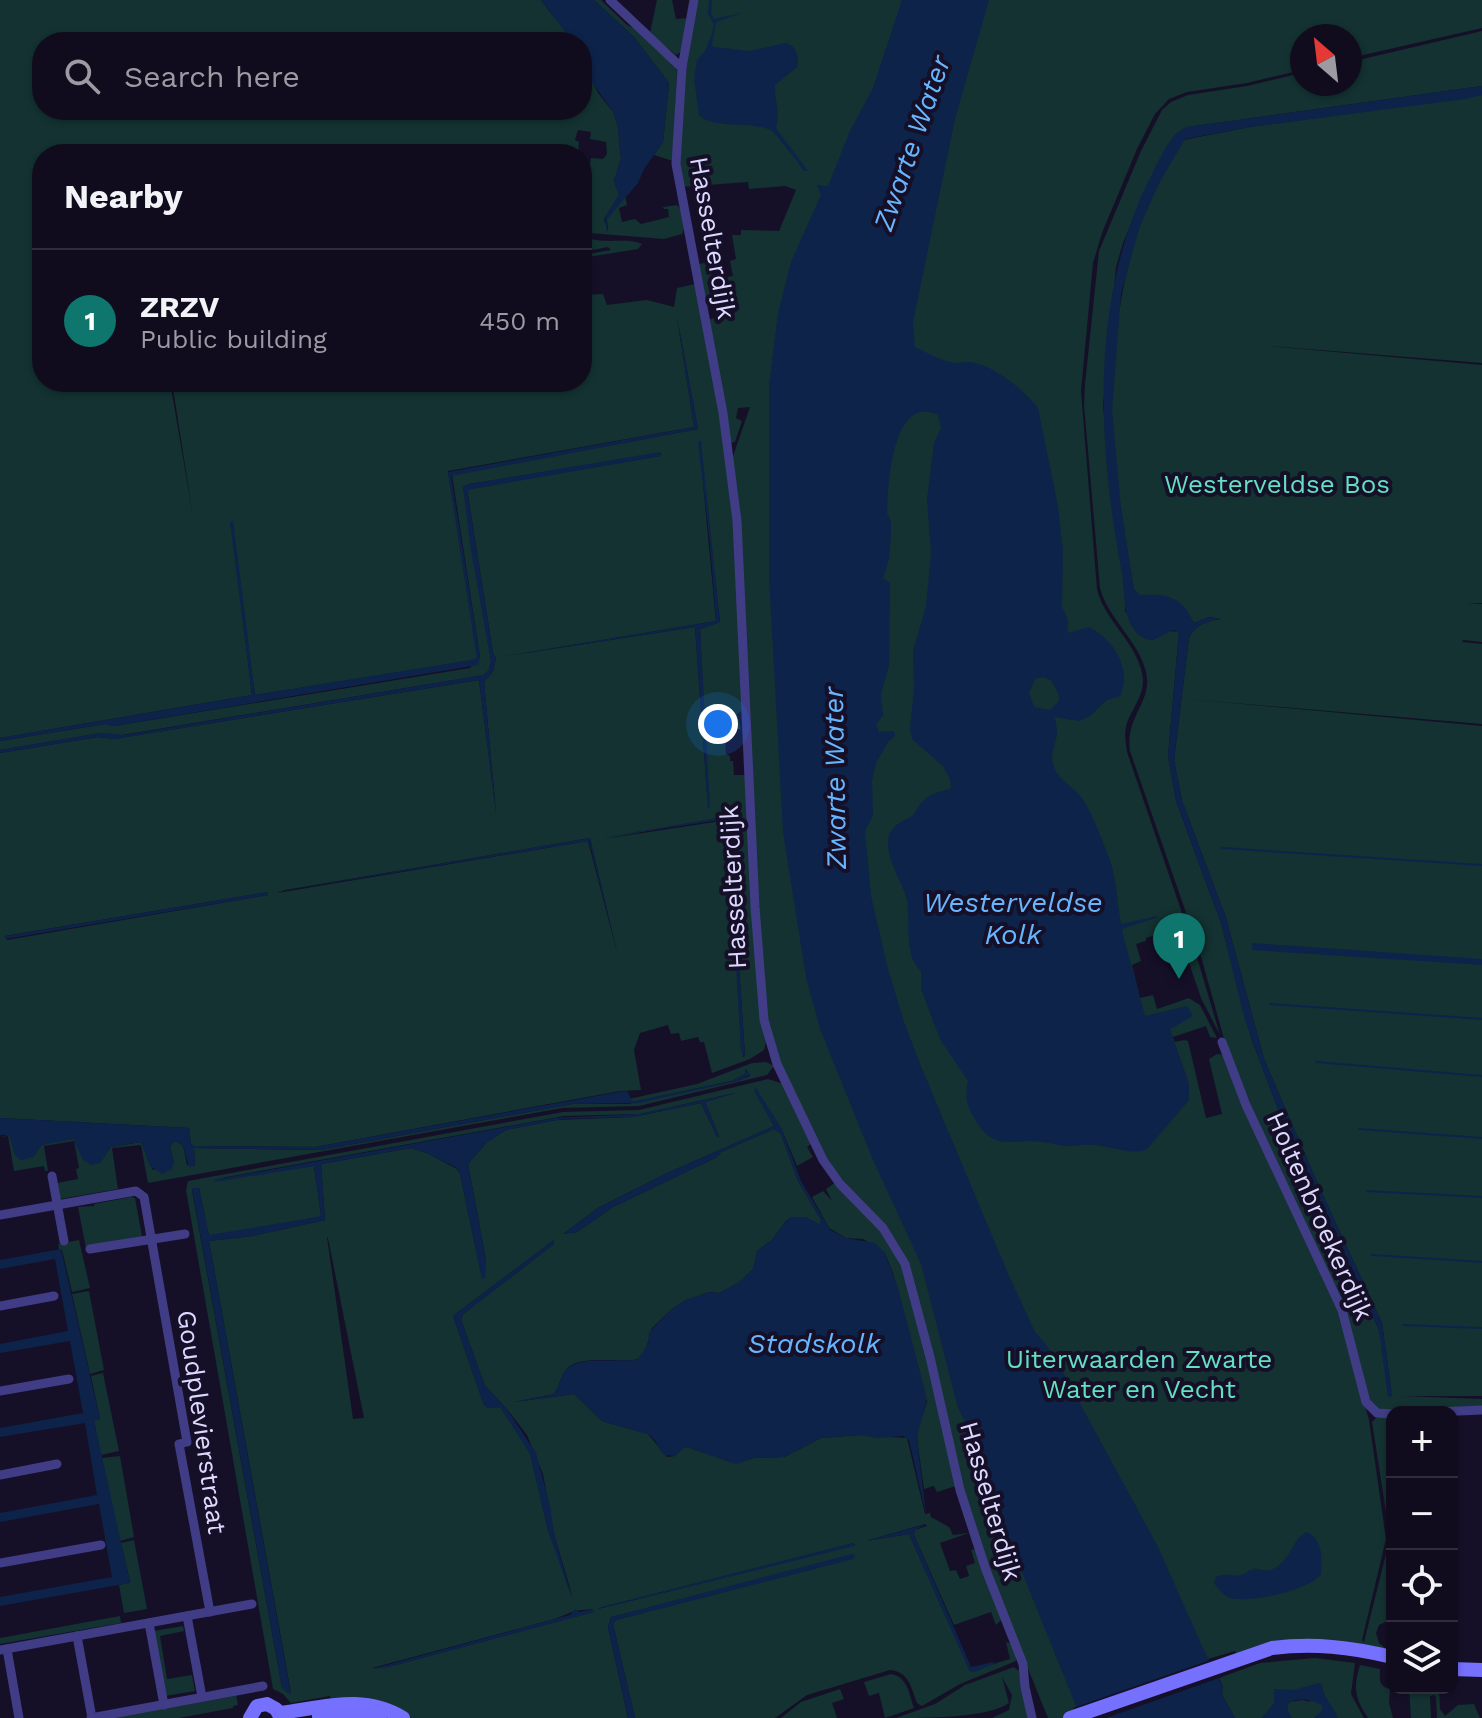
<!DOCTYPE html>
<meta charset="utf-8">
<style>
:root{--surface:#100c1e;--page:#191527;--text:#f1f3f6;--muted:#9c9ba4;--line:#302c3c;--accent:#0f766e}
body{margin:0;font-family:"Work Sans",sans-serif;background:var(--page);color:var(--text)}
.controls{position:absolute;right:24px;bottom:24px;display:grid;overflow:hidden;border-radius:16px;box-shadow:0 2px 6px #0004}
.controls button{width:72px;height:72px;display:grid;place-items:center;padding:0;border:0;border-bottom:2px solid var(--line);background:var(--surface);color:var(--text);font:40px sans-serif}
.compass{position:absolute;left:1290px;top:24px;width:72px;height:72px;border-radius:50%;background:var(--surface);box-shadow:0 2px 6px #0004;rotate:332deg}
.you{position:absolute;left:718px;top:724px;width:28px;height:28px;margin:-20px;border:6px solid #fff;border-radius:50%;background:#1a73e8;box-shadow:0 0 0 12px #1a73e833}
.badge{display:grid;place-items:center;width:52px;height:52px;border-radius:50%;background:var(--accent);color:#fff;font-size:26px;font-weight:700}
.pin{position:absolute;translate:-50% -66px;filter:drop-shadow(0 2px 4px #0008)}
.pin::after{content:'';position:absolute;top:42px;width:28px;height:24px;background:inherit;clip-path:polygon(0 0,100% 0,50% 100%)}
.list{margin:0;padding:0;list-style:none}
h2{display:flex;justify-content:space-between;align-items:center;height:104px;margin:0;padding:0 32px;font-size:34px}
h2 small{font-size:26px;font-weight:400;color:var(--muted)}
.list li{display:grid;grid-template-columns:52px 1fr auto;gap:24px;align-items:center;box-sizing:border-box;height:144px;padding:0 32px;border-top:2px solid var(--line)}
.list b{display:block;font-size:30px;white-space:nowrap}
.list p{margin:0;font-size:26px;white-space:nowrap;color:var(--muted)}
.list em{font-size:26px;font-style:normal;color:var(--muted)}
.icon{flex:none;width:44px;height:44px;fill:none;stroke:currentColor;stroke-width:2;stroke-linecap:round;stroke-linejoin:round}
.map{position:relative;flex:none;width:1482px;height:1718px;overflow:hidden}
.search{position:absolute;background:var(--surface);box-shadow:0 2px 6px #0004;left:32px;top:32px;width:560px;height:88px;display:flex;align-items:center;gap:20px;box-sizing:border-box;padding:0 28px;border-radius:32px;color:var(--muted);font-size:30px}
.panel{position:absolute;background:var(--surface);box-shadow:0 2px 6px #0004;left:32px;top:144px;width:560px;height:248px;border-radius:32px}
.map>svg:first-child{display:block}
.green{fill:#133231;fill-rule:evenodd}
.water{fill:#0d234a;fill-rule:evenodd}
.pier{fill:#151028}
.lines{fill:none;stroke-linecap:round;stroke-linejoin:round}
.stream{stroke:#0d234a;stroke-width:2}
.street{stroke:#403c86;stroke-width:9}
.secondary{stroke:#7570fd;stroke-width:14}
.labels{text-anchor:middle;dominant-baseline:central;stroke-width:8;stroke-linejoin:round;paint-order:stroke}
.street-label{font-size:26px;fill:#ddd8fe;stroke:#151028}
.park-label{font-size:26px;fill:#63dfc2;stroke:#151028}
.water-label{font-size:28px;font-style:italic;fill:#67b6fd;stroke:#151028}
</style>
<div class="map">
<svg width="1482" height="1718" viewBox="0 0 1482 1718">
<rect width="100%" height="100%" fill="#151028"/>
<g class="green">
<path d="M 0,0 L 541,0 C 551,15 564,27 573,42 L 42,42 L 42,110 L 582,110 L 582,62 L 598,93 L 614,113 L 618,127 L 621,159 L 614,181 L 619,195 L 604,219 L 608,232 L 607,219 L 625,196 L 627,205 L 619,208 L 622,222 L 635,219 L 641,224 L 669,217 L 668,209 L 664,209 L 663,207 L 677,205 C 683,210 686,227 682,234 L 664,239 L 589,233 L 582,222 L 582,164 L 590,164 L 591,158 L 603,159 L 607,154 L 606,142 L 590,139 L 591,132 L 578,130 L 575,140 L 579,142 L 578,154 L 42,154 L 42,382 L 170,382 L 193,516 L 172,382 L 582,382 L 582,295 L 603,294 L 607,305 L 647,300 L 674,307 L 677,288 L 695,284 L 716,391 L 734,522 L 743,710 L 737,714 L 741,729 L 725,731 L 726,754 L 730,756 L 730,761 L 733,761 L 734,775 L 745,775 L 766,1042 L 764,1050 L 750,1059 L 712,1073 L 704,1042 L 700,1042 L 698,1037 L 681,1041 L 679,1033 L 671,1034 L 668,1025 L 640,1033 L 634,1050 L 641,1090 L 620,1091 L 315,1147 L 194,1146 L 191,1144 L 189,1128 L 0,1118 L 0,753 L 98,737 L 114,739 L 479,680 L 496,813 L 484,682 L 493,671 L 496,658 L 493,653 L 467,489 L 660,456 L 661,453 L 469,484 L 463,487 L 491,661 L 489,670 L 484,675 L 116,736 L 101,733 L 0,750 L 0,741 L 105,724 L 114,726 L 470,668 L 480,657 L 452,475 L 698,429 L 677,317 L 694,427 L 448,471 L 478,657 L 475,660 L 255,695 L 231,522 L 252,695 L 0,738 ZM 699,441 L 720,622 L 700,629 L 708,808 L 695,627 L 506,656 L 716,621 ZM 729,816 L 745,1056 L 743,1057 L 727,820 L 604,839 ZM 590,838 L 617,952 L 588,841 L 277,893 L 285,890 ZM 268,892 L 268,895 L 7,940 L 5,936 Z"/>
<path d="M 594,0 L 601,0 L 627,25 L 642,32 L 675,66 L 677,71 L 673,161 L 654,155 L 663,142 L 669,83 L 634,37 Z"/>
<path d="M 657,0 L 672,0 L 676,19 L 688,18 L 681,52 L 676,55 L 650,33 Z"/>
<path d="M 697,0 L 1482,0 L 1482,28 L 1350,58 L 1350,36 L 1302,36 L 1302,70 L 1247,83 L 1187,92 L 1169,99 L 1155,114 L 1137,149 L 1102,233 L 1093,263 L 1081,391 L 1097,589 C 1104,620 1136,642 1142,673 C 1147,695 1131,707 1126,727 C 1124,735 1126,743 1127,752 L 1196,954 L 1220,1035 L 1201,998 L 1177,928 L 1146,938 L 1146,941 L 1136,944 L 1141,961 L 1132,965 L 1140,998 L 1153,995 L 1157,1009 L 1189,998 L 1200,1005 L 1217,1038 L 1210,1037 L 1206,1026 L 1173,1037 L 1175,1042 L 1184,1040 L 1188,1041 L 1206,1118 L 1222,1114 L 1209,1059 L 1217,1054 L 1224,1055 L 1334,1296 L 1369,1420 L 1386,1539 L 1362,1640 L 1364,1642 L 1390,1538 L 1372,1422 L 1377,1417 L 1391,1417 L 1392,1619 L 1379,1625 L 1376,1633 L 1379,1643 L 1389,1651 L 1236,1654 L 1235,1651 L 1208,1659 L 1081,1718 L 1048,1718 L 999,1597 L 968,1506 L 901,1250 C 886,1224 863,1206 844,1184 C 819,1154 779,1071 770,1033 C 767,1021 766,1008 764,996 L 732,459 L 750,407 L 738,408 L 736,418 L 742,421 L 735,442 L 731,443 L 707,320 L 737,312 L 731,296 L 720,293 L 704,297 L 696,265 L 708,262 L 711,274 L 718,273 L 719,279 L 733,276 L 730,261 L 736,259 L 732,235 L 741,235 L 741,230 L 779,231 L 796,190 L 785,186 L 749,189 L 748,182 L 680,187 L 678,124 Z"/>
<path d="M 1482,31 L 1482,86 L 1188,127 L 1176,134 L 1149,181 L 1123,243 L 1116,267 L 1103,405 L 1115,529 L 1126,593 L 1125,611 L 1152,640 L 1170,631 L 1179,632 L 1168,756 L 1176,801 L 1221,923 L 1251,1038 L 1288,1135 L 1379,1330 L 1392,1396 L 1382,1323 L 1320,1189 L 1264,1059 L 1226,918 L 1182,801 L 1174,760 L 1189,638 C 1196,624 1208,621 1221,619 L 1209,617 L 1194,623 C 1181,599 1167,594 1140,596 L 1133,589 C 1125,530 1112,468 1112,408 C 1112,320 1130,212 1183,140 L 1250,127 L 1482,95 L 1482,363 L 1257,345 L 1482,365 L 1482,603 L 1467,603 L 1482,604 L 1482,642 L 1463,640 L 1462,642 L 1482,644 L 1482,724 L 1188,699 L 1482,726 L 1482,1396 L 1401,1396 L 1482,1399 L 1482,1408 L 1383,1412 L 1372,1408 L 1352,1335 L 1228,1053 L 1200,953 L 1130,751 C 1125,715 1153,703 1146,672 C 1139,641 1108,619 1100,588 L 1084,405 L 1085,384 L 1099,251 L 1141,151 L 1162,110 L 1171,102 L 1188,95 L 1247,86 L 1302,73 L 1302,84 L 1350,84 L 1350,62 Z"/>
<path d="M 582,234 C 598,247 625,236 642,244 L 638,249 L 582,258 L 582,255 L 611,250 L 608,247 L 582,252 Z"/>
<path d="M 766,1062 L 774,1066 L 767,1075 L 639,1106 L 562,1108 L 148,1183 L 141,1145 L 112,1148 L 118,1189 L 60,1199 L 57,1183 L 78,1179 L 76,1169 L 79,1168 L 74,1141 L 44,1146 L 48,1171 L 45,1171 L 44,1166 L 14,1171 L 8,1136 L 0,1137 L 9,1135 L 21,1160 L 34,1156 L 42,1144 L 73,1139 L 98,1164 L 111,1147 L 141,1142 L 153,1170 L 174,1163 L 170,1146 L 174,1141 L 183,1145 L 187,1165 L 195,1165 L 194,1148 L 321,1150 L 572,1104 L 628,1104 L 737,1081 L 750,1076 L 745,1069 L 745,1074 L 731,1081 L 632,1102 L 629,1099 L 697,1084 L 752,1063 Z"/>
<path d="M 768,1079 L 784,1084 L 812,1143 L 807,1147 L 813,1157 L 797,1166 L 782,1130 L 756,1089 L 755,1091 L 774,1126 L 665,1174 L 598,1208 L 563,1234 L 577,1232 L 613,1207 L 717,1157 L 721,1152 L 774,1129 L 781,1134 L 798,1181 L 821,1220 L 820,1225 L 805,1217 L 787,1220 L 772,1240 L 761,1248 L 753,1269 L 739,1283 L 719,1293 L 710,1292 L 686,1300 L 672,1309 L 652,1328 L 645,1352 L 638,1359 C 620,1364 577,1353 565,1371 C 560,1379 559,1387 554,1394 L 514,1402 L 574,1394 L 602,1421 L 648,1434 L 667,1457 L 675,1456 L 683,1448 L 687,1447 L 731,1462 L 741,1462 L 754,1458 L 784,1457 L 821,1438 L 859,1435 L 907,1438 L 925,1514 L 930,1513 L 931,1517 L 949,1527 L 953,1535 L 969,1533 L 940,1543 L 950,1571 L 956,1570 L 960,1579 L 969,1576 L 966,1566 L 975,1563 L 971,1550 L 976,1549 L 1001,1620 L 996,1625 L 991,1612 L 954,1625 L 914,1535 L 915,1530 L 927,1526 L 925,1524 L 866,1541 L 909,1534 L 970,1671 L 1010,1659 L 1006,1642 L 1012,1644 L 1017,1655 L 1016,1661 L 960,1684 L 922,1706 L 917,1703 C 911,1687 909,1672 890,1670 L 807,1695 L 775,1718 L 635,1718 L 613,1624 L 616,1620 L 855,1558 L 611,1617 L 608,1627 L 628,1718 L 407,1718 L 331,1699 L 330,1696 L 291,1703 L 283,1694 L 273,1689 L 186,1190 L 188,1181 L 563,1112 L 639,1110 ZM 735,1093 L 705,1102 L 719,1136 L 717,1137 L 701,1103 L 633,1117 L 557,1120 L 506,1130 L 487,1142 L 468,1164 L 486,1260 L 482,1278 L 460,1174 L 457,1169 L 427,1153 L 411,1148 L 321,1164 L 325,1220 L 252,1236 L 209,1241 L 291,1693 L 282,1688 L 192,1190 L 199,1188 L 209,1236 L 319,1217 L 321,1215 L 314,1166 L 216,1179 L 564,1116 L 640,1114 ZM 327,1237 L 328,1238 L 364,1418 L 353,1419 ZM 554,1240 L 554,1244 L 463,1314 L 461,1320 L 485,1386 L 506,1408 L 527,1435 L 543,1474 L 554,1534 L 573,1598 L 548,1530 L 530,1453 L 501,1408 L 484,1405 L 453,1316 ZM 854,1543 L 855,1545 L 598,1609 L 599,1608 ZM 592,1609 L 593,1612 L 388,1667 L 372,1668 L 555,1619 L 574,1611 Z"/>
<path d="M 836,1182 L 873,1220 L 895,1249 L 911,1291 L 956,1486 L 937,1492 L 934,1486 L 924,1489 L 917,1439 L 918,1428 L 927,1402 L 893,1273 L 885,1253 L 863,1239 L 846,1238 L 829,1228 L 812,1197 L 823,1191 L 832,1201 L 826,1189 Z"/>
<path d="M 131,1197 L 135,1198 L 142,1236 L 86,1248 L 78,1207 L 94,1206 L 94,1204 Z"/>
<path d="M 79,1240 L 90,1288 L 72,1292 L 62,1250 L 59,1249 L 58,1244 Z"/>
<path d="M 89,1291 L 104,1370 L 90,1374 L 72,1294 Z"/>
<path d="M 103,1373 L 119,1451 L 101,1455 L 94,1421 L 100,1419 L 91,1376 Z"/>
<path d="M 120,1456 L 134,1537 L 120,1541 L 102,1458 Z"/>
<path d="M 134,1540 L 147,1609 L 124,1613 L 119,1585 L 130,1582 L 121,1543 Z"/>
<path d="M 120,1616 L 121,1623 L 0,1644 L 0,1638 Z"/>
<path d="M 183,1626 L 184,1631 L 160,1636 L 167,1679 L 192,1675 L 195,1691 L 165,1696 L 153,1631 Z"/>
<path d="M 1315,1658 L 1355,1663 L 1351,1694 L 1364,1718 L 1284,1718 L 1289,1702 L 1302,1700 L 1311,1702 L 1306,1697 L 1274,1704 L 1262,1718 L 1235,1718 L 1222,1695 L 1223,1687 L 1219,1678 L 1260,1663 Z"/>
<path d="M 1360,1665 L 1380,1669 C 1380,1679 1378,1686 1390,1689 L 1389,1703 L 1393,1718 L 1368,1718 C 1355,1698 1353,1688 1360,1665 Z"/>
<path d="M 1014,1667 L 1019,1671 L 1028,1718 L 992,1718 L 1009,1710 L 1012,1695 L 1002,1677 L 1009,1703 C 987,1718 927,1718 896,1718 L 935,1704 L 965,1685 Z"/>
<path d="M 891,1674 C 908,1677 909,1694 914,1708 L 885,1718 L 879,1693 L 869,1696 L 864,1682 Z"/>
<path d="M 1409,1688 L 1439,1688 L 1440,1709 L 1445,1716 L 1458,1705 L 1474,1704 L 1480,1718 L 1437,1718 L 1436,1697 L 1434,1695 L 1430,1696 L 1431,1718 L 1411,1718 Z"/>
<path d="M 840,1689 L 844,1699 L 832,1703 L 837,1718 L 781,1718 L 801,1702 Z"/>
<path d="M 236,1694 L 238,1705 L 233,1706 L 233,1708 L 179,1718 L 113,1718 L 235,1696 Z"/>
</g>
<g class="water">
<path d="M 541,0 L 594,0 L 634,37 L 669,83 L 663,142 L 644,169 L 638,183 L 607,219 L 607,233 L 605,217 L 619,195 L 614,181 L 621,159 L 618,127 L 614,113 L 588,77 L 582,62 L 582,42 L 573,42 Z"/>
<path d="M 709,0 L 712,0 L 711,13 L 714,19 L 742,13 L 716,22 L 712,45 L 714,47 L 750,51 L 786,43 C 796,46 800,57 797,67 L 775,85 C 774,101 781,108 776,128 L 808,171 L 804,171 C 802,167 775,133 772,131 C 753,120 713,130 699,115 L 694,78 L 697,60 L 705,51 L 712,34 L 714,24 L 708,14 Z"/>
<path d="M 902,0 L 989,0 L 955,119 L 913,322 L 915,347 C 928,353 942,362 957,363 C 961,363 965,362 970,362 C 994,365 1024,390 1038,408 L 1058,506 L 1063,551 L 1062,607 L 1068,620 L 1067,631 L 1069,633 L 1089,627 C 1113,639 1133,669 1120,696 L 1107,700 L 1090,716 L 1079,721 L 1054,717 C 1063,739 1048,749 1053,764 C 1058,782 1075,786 1084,801 C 1092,814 1112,861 1114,875 C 1117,892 1118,908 1121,924 L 1157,916 L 1156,918 L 1124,928 L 1122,931 L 1145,1016 L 1187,1006 L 1193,1016 L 1170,1029 L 1189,1084 L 1189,1100 L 1147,1149 C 1136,1156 1109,1146 1093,1145 C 1085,1144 1076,1146 1068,1146 C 1059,1146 1052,1143 1043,1142 C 1011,1138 994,1154 973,1116 C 966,1103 965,1096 968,1081 L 940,1039 L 921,989 L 921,971 C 903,954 911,924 907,900 C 904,884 878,848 892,830 C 897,823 905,820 912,816 C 917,812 918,805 923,801 C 930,793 942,791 951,789 L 950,779 L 943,766 L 912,739 L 910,728 L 914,688 L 913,651 L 926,606 L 931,553 L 927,499 L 934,443 L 941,428 L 938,415 C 891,393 888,488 887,513 L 891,521 L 891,534 L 889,559 L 883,578 L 890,583 L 889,666 L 881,694 L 883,715 L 876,725 L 879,732 L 894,731 L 895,736 L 888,742 L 876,763 L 872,781 L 873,816 L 865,831 L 871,896 L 888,969 L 904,1022 L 920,1064 L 1009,1276 L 1035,1332 L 1047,1346 L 1064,1374 L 1158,1547 L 1206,1655 L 1223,1687 L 1222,1695 L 1235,1718 L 1081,1718 L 1007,1535 L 967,1425 L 958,1408 L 921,1264 L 873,1160 L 820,1029 L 806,977 L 783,832 L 769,576 L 769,385 L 778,313 L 791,262 L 821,195 L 817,185 L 828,186 L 850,131 L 873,88 ZM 1043,677 L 1051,680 L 1059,695 L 1059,701 L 1050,710 L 1034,707 L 1029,693 L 1035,679 Z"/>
<path d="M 1482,86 L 1482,95 L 1465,99 L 1250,127 L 1185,139 L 1158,185 L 1139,229 L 1121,294 L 1112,410 L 1121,508 L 1134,589 L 1140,595 C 1168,594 1181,596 1194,623 L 1209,617 L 1221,619 C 1208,621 1196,624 1189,638 L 1174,760 L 1182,801 L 1226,918 L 1264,1059 L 1320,1189 L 1382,1323 L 1392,1396 L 1388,1397 L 1379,1330 L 1288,1135 L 1261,1065 L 1245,1020 L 1221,923 L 1176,801 L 1168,756 L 1179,633 L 1174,630 C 1165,632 1155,643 1146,639 C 1120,628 1126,591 1121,568 C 1097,439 1090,294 1152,174 C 1160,158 1170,134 1187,127 Z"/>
<path d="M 677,317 L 698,429 L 451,476 L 480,657 L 478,665 L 114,726 L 105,724 L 0,741 L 0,738 L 252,695 L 230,522 L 233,521 L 255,695 L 477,659 L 448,472 L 694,427 Z"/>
<path d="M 701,441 L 720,622 L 700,629 L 710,807 L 708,808 L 695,627 L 506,656 L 716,621 L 710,545 L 698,442 Z"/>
<path d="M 660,452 L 660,456 L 467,490 L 493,653 L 496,658 L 493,671 L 484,682 L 496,813 L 479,680 L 114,739 L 98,737 L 0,753 L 0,750 L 101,733 L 125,735 L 483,675 L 489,670 L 491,661 L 471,550 L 463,487 L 469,484 Z"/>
<path d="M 729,816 L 745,1056 L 744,1057 L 741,1050 L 727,819 L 600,838 Z"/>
<path d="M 590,838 L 617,952 L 589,841 L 276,892 Z"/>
<path d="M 268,892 L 268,895 L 5,939 L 6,936 Z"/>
<path d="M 1252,943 L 1482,959 L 1482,965 L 1252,950 Z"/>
<path d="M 746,1068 L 750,1075 L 737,1081 L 639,1103 L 572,1104 L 321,1150 L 194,1148 L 195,1166 L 189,1167 L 183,1145 L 174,1141 L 170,1146 L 174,1162 L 172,1169 L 162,1174 L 150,1166 L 141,1142 L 111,1147 L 101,1162 L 92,1165 L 83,1160 L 73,1139 L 42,1145 L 33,1157 L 21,1160 L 15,1155 L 9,1135 L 0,1135 L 0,1118 L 189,1128 L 191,1144 L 194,1146 L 315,1147 L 624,1091 L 628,1092 L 632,1102 L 731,1081 L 745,1074 Z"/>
<path d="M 756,1088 L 782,1130 L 801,1181 L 830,1230 L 846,1238 L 875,1243 L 885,1253 L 898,1288 L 926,1395 C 928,1409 918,1424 917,1439 L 926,1514 L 909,1440 L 903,1436 L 878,1438 L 859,1435 L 821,1438 L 784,1457 L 754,1458 L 736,1464 L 687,1447 L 683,1448 L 675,1456 L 664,1455 L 654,1439 L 648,1434 L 602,1421 L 574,1394 L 514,1402 L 554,1394 C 559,1387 560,1379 565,1371 C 577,1354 621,1364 638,1359 L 648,1344 L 649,1332 L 672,1309 L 686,1300 L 710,1292 L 719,1293 L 739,1282 L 753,1269 L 757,1251 L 772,1240 L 790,1217 L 805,1217 L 820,1225 L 821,1220 L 798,1181 L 781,1134 L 774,1129 L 721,1152 L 717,1157 L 613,1207 L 577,1232 L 563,1234 L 598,1208 L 665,1174 L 774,1126 L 754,1091 Z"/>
<path d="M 736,1093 L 705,1102 L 719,1136 L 717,1137 L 701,1103 L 633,1117 L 562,1119 L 506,1130 L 487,1142 L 468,1164 L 486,1260 L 485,1277 L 482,1279 L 460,1174 L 457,1168 L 427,1153 L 411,1148 L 321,1164 L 325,1220 L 252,1236 L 209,1241 L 291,1695 L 282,1688 L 192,1188 L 199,1188 L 209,1235 L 318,1217 L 321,1215 L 314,1166 L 215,1182 L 214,1180 L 555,1118 L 640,1114 Z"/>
<path d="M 554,1240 L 554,1244 L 463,1314 L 461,1320 L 485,1386 L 506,1408 L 536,1453 L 550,1506 L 554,1534 L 572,1599 L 548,1530 L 530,1454 L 501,1408 L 487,1408 L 484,1405 L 453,1316 Z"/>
<path d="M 61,1249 L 100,1419 L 94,1421 L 130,1583 L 0,1606 L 0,1597 L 112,1577 L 99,1504 L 0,1522 L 0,1513 L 97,1495 L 85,1423 L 0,1437 L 0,1428 L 83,1413 L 70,1341 L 0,1353 L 0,1344 L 68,1331 L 55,1259 L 0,1269 L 0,1260 Z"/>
<path d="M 927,1524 L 915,1530 L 914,1535 L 971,1667 L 993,1662 L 994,1664 L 974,1672 L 969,1670 L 909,1534 L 866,1541 Z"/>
<path d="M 1307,1532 C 1323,1540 1322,1557 1321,1574 C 1311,1590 1246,1605 1228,1597 C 1222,1594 1218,1588 1214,1583 L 1216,1577 C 1228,1572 1232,1577 1241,1575 C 1246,1574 1249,1570 1253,1569 C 1261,1568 1265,1573 1273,1569 C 1292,1560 1292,1538 1307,1532 Z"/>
<path d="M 854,1543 L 854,1546 L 598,1609 L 598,1608 Z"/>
<path d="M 852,1554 L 855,1556 L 853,1559 L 616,1620 L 613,1624 L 635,1718 L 628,1718 L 608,1627 L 611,1617 Z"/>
<path d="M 575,1609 L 579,1612 L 593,1609 L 594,1612 L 388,1667 L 372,1669 L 555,1619 L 570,1615 Z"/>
<path d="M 1319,1683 L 1322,1684 C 1322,1697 1334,1706 1338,1718 L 1314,1718 L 1322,1711 L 1322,1705 C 1313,1700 1296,1696 1288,1704 L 1288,1711 L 1292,1718 L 1262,1718 L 1274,1704 L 1274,1689 L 1293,1690 Z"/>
</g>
<path class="pier" d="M 1213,1659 L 1222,1677 L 1106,1718 L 1077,1718 L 1073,1708 Z"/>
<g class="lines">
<g class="stream">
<path d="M 1222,848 L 1482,865"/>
<path d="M 1270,1004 L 1482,1019"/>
<path d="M 1316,1062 L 1482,1076"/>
<path d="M 1359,1129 L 1482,1138"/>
<path d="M 1367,1191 L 1482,1197"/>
<path d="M 1372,1255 L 1482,1262"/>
<path d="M 1403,1325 L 1482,1328"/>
</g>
<g class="street">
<path d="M 610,0 L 682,68"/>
<path d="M 694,0 L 682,68 L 676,164 L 723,413 L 737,521 L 755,907 L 764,1020 L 777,1064 L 823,1160 L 840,1184 L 883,1228 L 905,1264 L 930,1357 L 960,1490 L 986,1570 L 1023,1664 L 1025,1687 L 1032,1718"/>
<path d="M 1222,1042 L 1246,1105 L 1342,1310 L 1366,1402 L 1377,1413 L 1392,1414"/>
<path d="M 52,1176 L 64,1241"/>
<path d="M 0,1215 L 136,1191 L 144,1197 L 187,1442 L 179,1444 L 210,1612"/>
<path d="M 90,1249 L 185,1234"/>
<path d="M 0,1306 L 54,1296"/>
<path d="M 0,1391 L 69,1379"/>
<path d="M 1436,1412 L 1482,1410"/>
<path d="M 0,1475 L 57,1464"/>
<path d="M 0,1563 L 101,1545"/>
<path d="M 187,1616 L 202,1697"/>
<path d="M 149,1623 L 164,1705"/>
<path d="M 77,1636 L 92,1718"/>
<path d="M 7,1649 L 19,1718"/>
<path d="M 0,1650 L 252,1604"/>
<path d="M 91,1718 L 263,1686"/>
</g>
<g class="secondary">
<path d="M 1452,1669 L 1482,1670"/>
<path d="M 279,1713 C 322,1708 363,1693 403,1718"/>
<path d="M 319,1716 L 348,1713 L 380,1718"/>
<path d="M 250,1718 L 257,1706 L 267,1704 L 276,1709 L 281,1718"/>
<path d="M 1070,1718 L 1272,1648 C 1314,1643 1350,1647 1392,1657"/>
</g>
</g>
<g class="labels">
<g class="street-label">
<text transform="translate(713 238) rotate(80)">Hasselterdijk</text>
<text transform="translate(733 887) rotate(-93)">Hasselterdijk</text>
<text transform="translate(1320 1216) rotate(66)">Holtenbroekerdijk</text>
<text transform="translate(202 1422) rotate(82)">Goudplevierstraat</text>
<text transform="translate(991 1501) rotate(74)">Hasselterdijk</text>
</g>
<g class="park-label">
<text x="1277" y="484">Westerveldse Bos</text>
<text x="1139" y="1359">Uiterwaarden Zwarte<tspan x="1139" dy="30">Water en Vecht</tspan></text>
</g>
<g class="water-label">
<text transform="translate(912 143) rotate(-71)">Zwarte Water</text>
<text transform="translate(835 778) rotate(-91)">Zwarte Water</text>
<text x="1013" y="902">Westerveldse<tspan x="1013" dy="32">Kolk</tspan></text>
<text x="814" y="1343">Stadskolk</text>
</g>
</g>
</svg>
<div class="controls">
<button>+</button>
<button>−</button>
<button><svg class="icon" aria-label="locate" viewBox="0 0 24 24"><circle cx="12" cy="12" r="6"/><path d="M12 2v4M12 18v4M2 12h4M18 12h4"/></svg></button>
<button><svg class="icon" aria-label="layers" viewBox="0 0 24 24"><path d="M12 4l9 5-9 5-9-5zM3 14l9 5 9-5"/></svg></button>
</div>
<svg class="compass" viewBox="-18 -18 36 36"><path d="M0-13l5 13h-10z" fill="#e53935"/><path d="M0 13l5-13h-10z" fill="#9c9ba4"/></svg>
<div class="you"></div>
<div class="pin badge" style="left:1179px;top:979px">1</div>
<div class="search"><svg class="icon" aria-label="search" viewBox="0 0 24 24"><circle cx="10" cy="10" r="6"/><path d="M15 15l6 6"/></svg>Search here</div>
<section class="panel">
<h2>Nearby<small></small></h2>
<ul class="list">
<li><span class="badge">1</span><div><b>ZRZV</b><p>Public building</p></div><em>450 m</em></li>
</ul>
</section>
</div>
